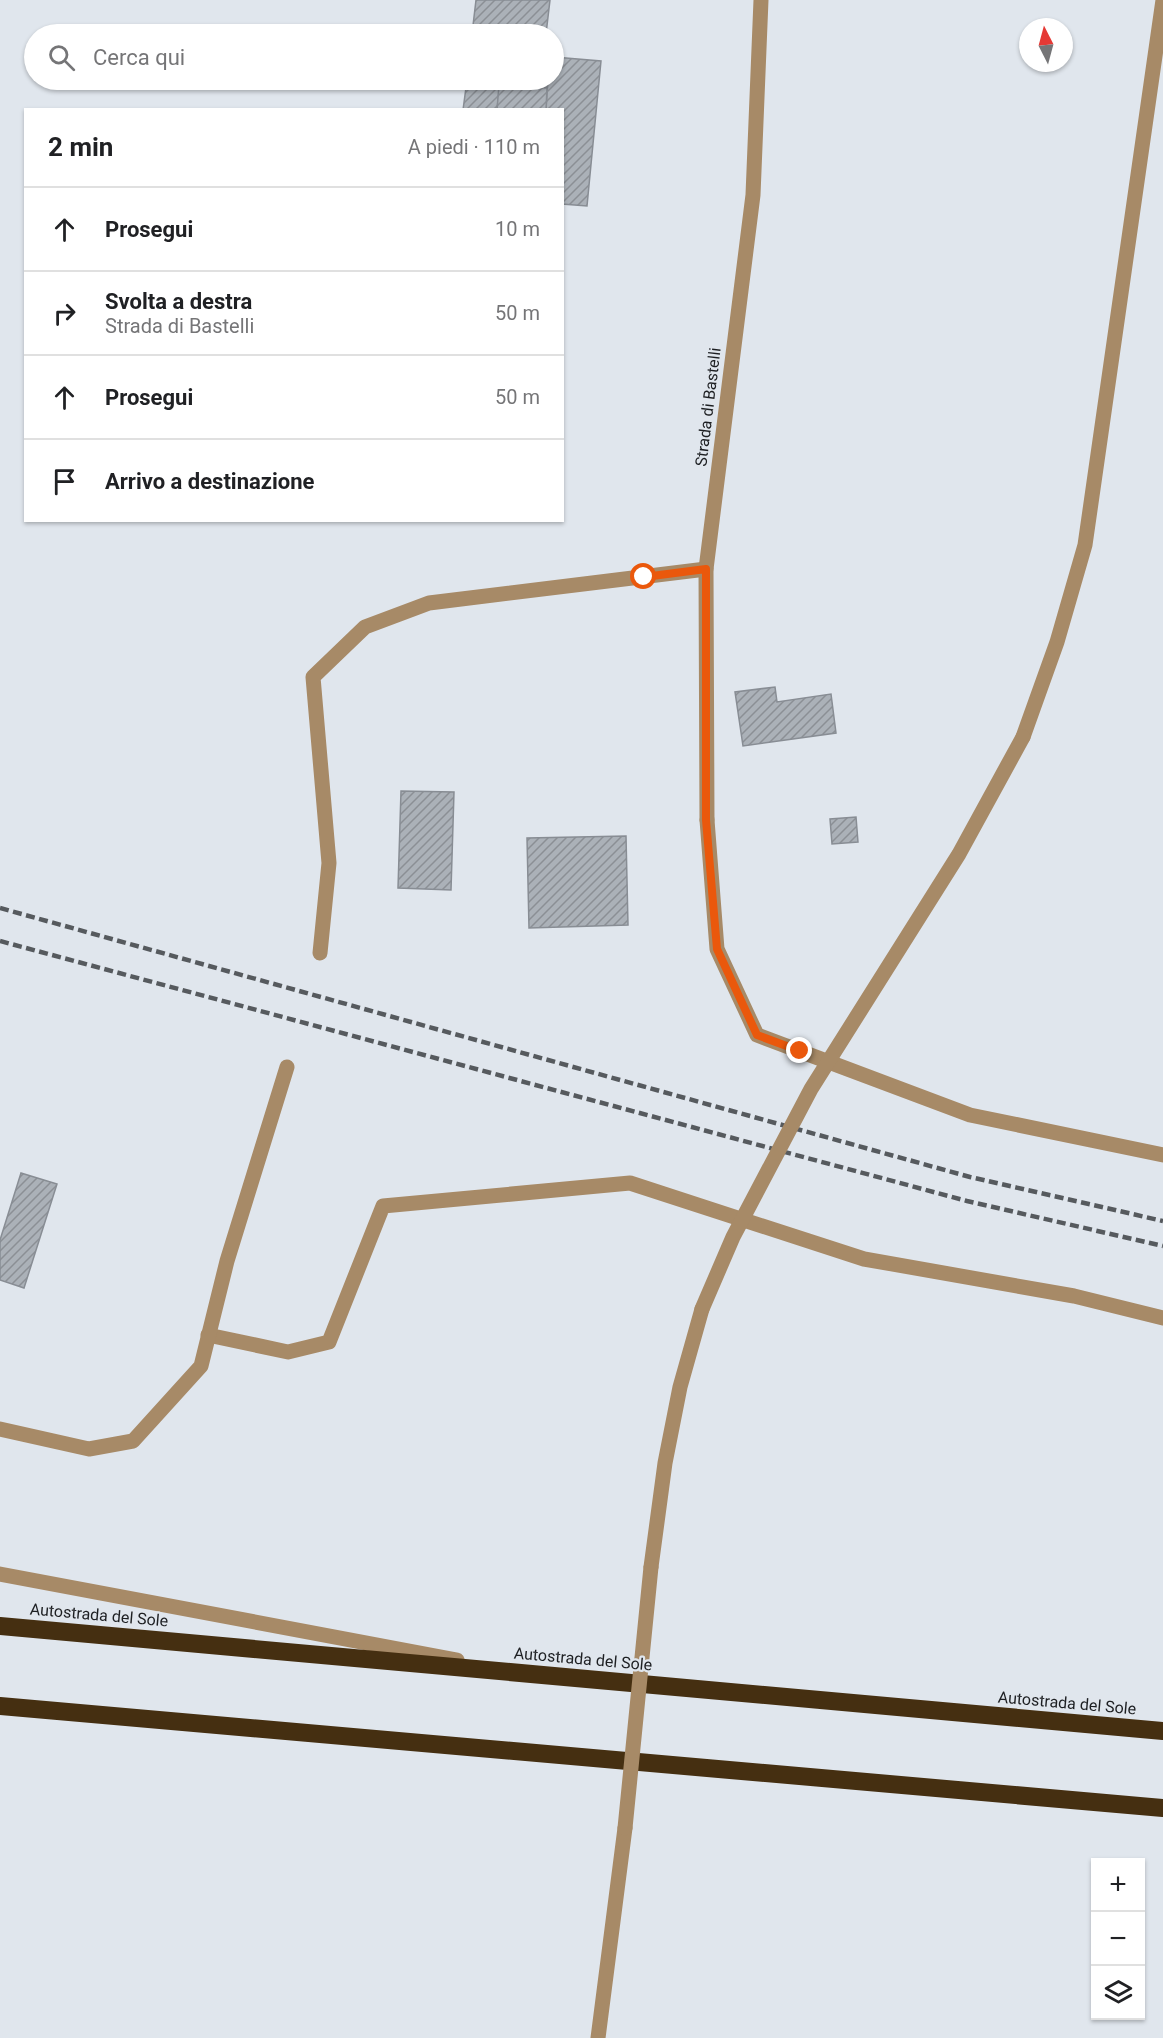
<!DOCTYPE html>
<html lang="it">
<meta charset="utf-8">
<style>
:root{--surface:#fff;--page:#f2f2f2;--text:#202124;--muted:#757577;--line:#e0e0e0}
body{margin:0;font-family:Roboto,sans-serif;background:var(--page);color:var(--text)}
.controls{position:absolute;right:18px;bottom:18px;display:grid;overflow:hidden;border-radius:0px;box-shadow:0 2px 4px #0004}
.controls button{width:54px;height:54px;display:grid;place-items:center;padding:0;border:0;border-bottom:2px solid var(--line);background:var(--surface);color:var(--text);font:30px sans-serif}
.compass{position:absolute;left:1019px;top:18px;width:54px;height:54px;border-radius:50%;background:var(--surface);box-shadow:0 2px 4px #0004;rotate:354deg}
.stop{position:absolute;width:18px;height:18px;margin:-14px;border:4px solid #ea580c;border-radius:50%;background:#fff}
.stop.end{background:#ea580c;border-color:#fff;box-shadow:0 2px 6px #0008}
.list{margin:0;padding:0;list-style:none}
h2{display:flex;justify-content:space-between;align-items:center;height:78px;margin:0;padding:0 24px;font-size:26px}
h2 small{font-size:20px;font-weight:400;color:var(--muted)}
.list li{display:grid;grid-template-columns:39px 1fr auto;gap:18px;align-items:center;box-sizing:border-box;height:84px;padding:0 24px;border-top:2px solid var(--line)}
.list b{display:block;font-size:22px;white-space:nowrap}
.list p{margin:0;font-size:20px;white-space:nowrap;color:var(--muted)}
.list em{font-size:20px;font-style:normal;color:var(--muted)}
.icon{flex:none;width:33px;height:33px;fill:none;stroke:currentColor;stroke-width:2;stroke-linecap:round;stroke-linejoin:round}
.map{position:relative;flex:none;width:1163px;height:2038px;overflow:hidden}
.search{position:absolute;background:var(--surface);box-shadow:0 2px 4px #0004;left:24px;top:24px;width:540px;height:66px;display:flex;align-items:center;gap:15px;box-sizing:border-box;padding:0 21px;border-radius:33px;color:var(--muted);font-size:22px}
.panel{position:absolute;background:var(--surface);box-shadow:0 2px 4px #0004;left:24px;top:108px;width:540px;height:414px;border-radius:0px}
.map>svg:first-child{display:block}
.building{fill:url(#building-hatch);stroke:#888d94;stroke-width:1.5}
.lines{fill:none;stroke-linecap:round;stroke-linejoin:round}
.lane{stroke:#a78a67;stroke-width:15}
.street{stroke:#a78a67;stroke-width:15}
.highway{stroke:#452f11;stroke-width:18}
.rail{stroke:#565a5e;stroke-width:4.5;stroke-dasharray:9 4.5;stroke-linecap:butt}
.street-bridge{stroke:#a78a67;stroke-width:15}
.route{stroke:#ea580c;stroke-width:8}
.labels{text-anchor:middle;dominant-baseline:central;stroke-width:4.5;stroke-linejoin:round;paint-order:stroke}
.street-label{font-size:16px;fill:#1d1f22;stroke:#e0e6ed}
</style>
<div class="map">
<svg width="1163" height="2038" viewBox="0 0 1163 2038">
<defs>
<pattern id="building-hatch" width="6" height="6" patternUnits="userSpaceOnUse" patternTransform="scale(1.5)"><rect width="6" height="6" fill="#abb1b8"/><path d="M-1 1l2-2M0 6l6-6M5 7l2-2" fill="none" stroke="#8b8f95"/></pattern>
</defs>
<rect width="100%" height="100%" fill="#e0e6ed"/>
<g class="building">
<path d="M 476,0 L 550,0 L 546,34 L 472,34 Z"/>
<path d="M 554,57 L 601,61 L 587,206 L 562,204 L 562,110 L 546,110 L 548,80 L 554,80 Z"/>
<path d="M 467,80 L 500,80 L 497,110 L 463,110 Z"/>
<path d="M 500,80 L 548,80 L 547,88 L 499,85 Z"/>
<path d="M 499,85 L 547,88 L 546,110 L 497,110 Z"/>
<path d="M 775,687 L 777,702 L 831,694 L 836,733 L 743,746 L 735,692 Z"/>
<path d="M 401,791 L 454,792 L 451,890 L 398,888 Z"/>
<path d="M 856,817 L 858,842 L 832,844 L 830,819 Z"/>
<path d="M 626,836 L 628,925 L 529,928 L 527,838 Z"/>
<path d="M 21,1173 L 57,1184 L 24,1288 L 0,1280 L 0,1240 Z"/>
</g>
<g class="lines">
<g class="lane">
<path d="M 707,820 L 717,949 L 757,1035 L 970,1115 L 1163,1155"/>
<path d="M 320,953 L 329,863 L 313,677 L 365,627 L 429,603 L 706,569"/>
<path d="M 208,1335 L 288,1352 L 329,1342 L 383,1206 L 630,1183 L 864,1259 L 1074,1296 L 1163,1318"/>
<path d="M 0,1429 L 89,1449 L 133,1441 L 201,1366 L 227,1261 L 287,1067"/>
<path d="M 0,1574 L 457,1660"/>
</g>
<g class="street">
<path d="M 1023,737 L 1057,642 L 1085,545 L 1163,0"/>
<path d="M 707,820 L 706,569 L 753,195 L 761,0"/>
<path d="M 651,1567 L 665,1463 L 680,1387 L 702,1309"/>
<path d="M 598,2038 L 625,1828"/>
</g>
<g class="highway">
<path d="M 0,1626 L 1163,1731"/>
<path d="M 0,1706 L 1163,1808"/>
</g>
<g class="rail">
<path d="M 0,908 L 970,1177 L 1163,1221"/>
<path d="M 0,941 L 967,1201 L 1163,1246"/>
</g>
<g class="street-bridge">
<path d="M 702,1309 L 733,1237 L 811,1089 L 959,854 L 1023,737"/>
<path d="M 625,1828 L 651,1567"/>
</g>
</g>
<g class="lines">
<path class="route" d="M 644,577 L 706,569 L 706,820 L 717,949 L 757,1035 L 800,1051"/>
</g>
<g class="labels">
<g class="street-label">
<text transform="translate(708 407) rotate(-83)">Strada di Bastelli</text>
<text transform="translate(99 1615) rotate(5)">Autostrada del Sole</text>
<text transform="translate(583 1659) rotate(5)">Autostrada del Sole</text>
<text transform="translate(1067 1703) rotate(5)">Autostrada del Sole</text>
</g>
</g>
</svg>
<div class="controls">
<button>+</button>
<button>−</button>
<button><svg class="icon" aria-label="layers" viewBox="0 0 24 24"><path d="M12 4l9 5-9 5-9-5zM3 14l9 5 9-5"/></svg></button>
</div>
<svg class="compass" viewBox="-18 -18 36 36"><path d="M0-13l5 13h-10z" fill="#e53935"/><path d="M0 13l5-13h-10z" fill="#757577"/></svg>
<div class="stop" style="left:644px;top:577px"></div>
<div class="stop end" style="left:800px;top:1051px"></div>
<div class="search"><svg class="icon" aria-label="search" viewBox="0 0 24 24"><circle cx="10" cy="10" r="6"/><path d="M15 15l6 6"/></svg>Cerca qui</div>
<section class="panel">
<h2>2 min<small>A piedi · 110 m</small></h2>
<ul class="list">
<li><svg class="icon" aria-label="ahead" viewBox="0 0 24 24"><path d="M12 20V5M6 11l6-6 6 6"/></svg><div><b>Prosegui</b></div><em>10 m</em></li>
<li><svg class="icon" aria-label="right" viewBox="0 0 24 24"><path d="M7 20v-9h11M14 6l5 5-5 5"/></svg><div><b>Svolta a destra</b><p>Strada di Bastelli</p></div><em>50 m</em></li>
<li><svg class="icon" aria-label="ahead" viewBox="0 0 24 24"><path d="M12 20V5M6 11l6-6 6 6"/></svg><div><b>Prosegui</b></div><em>50 m</em></li>
<li><svg class="icon" aria-label="arrive" viewBox="0 0 24 24"><path d="M6 21V4h12l-3 4 3 4H6"/></svg><div><b>Arrivo a destinazione</b></div></li>
</ul>
</section>
</div>
